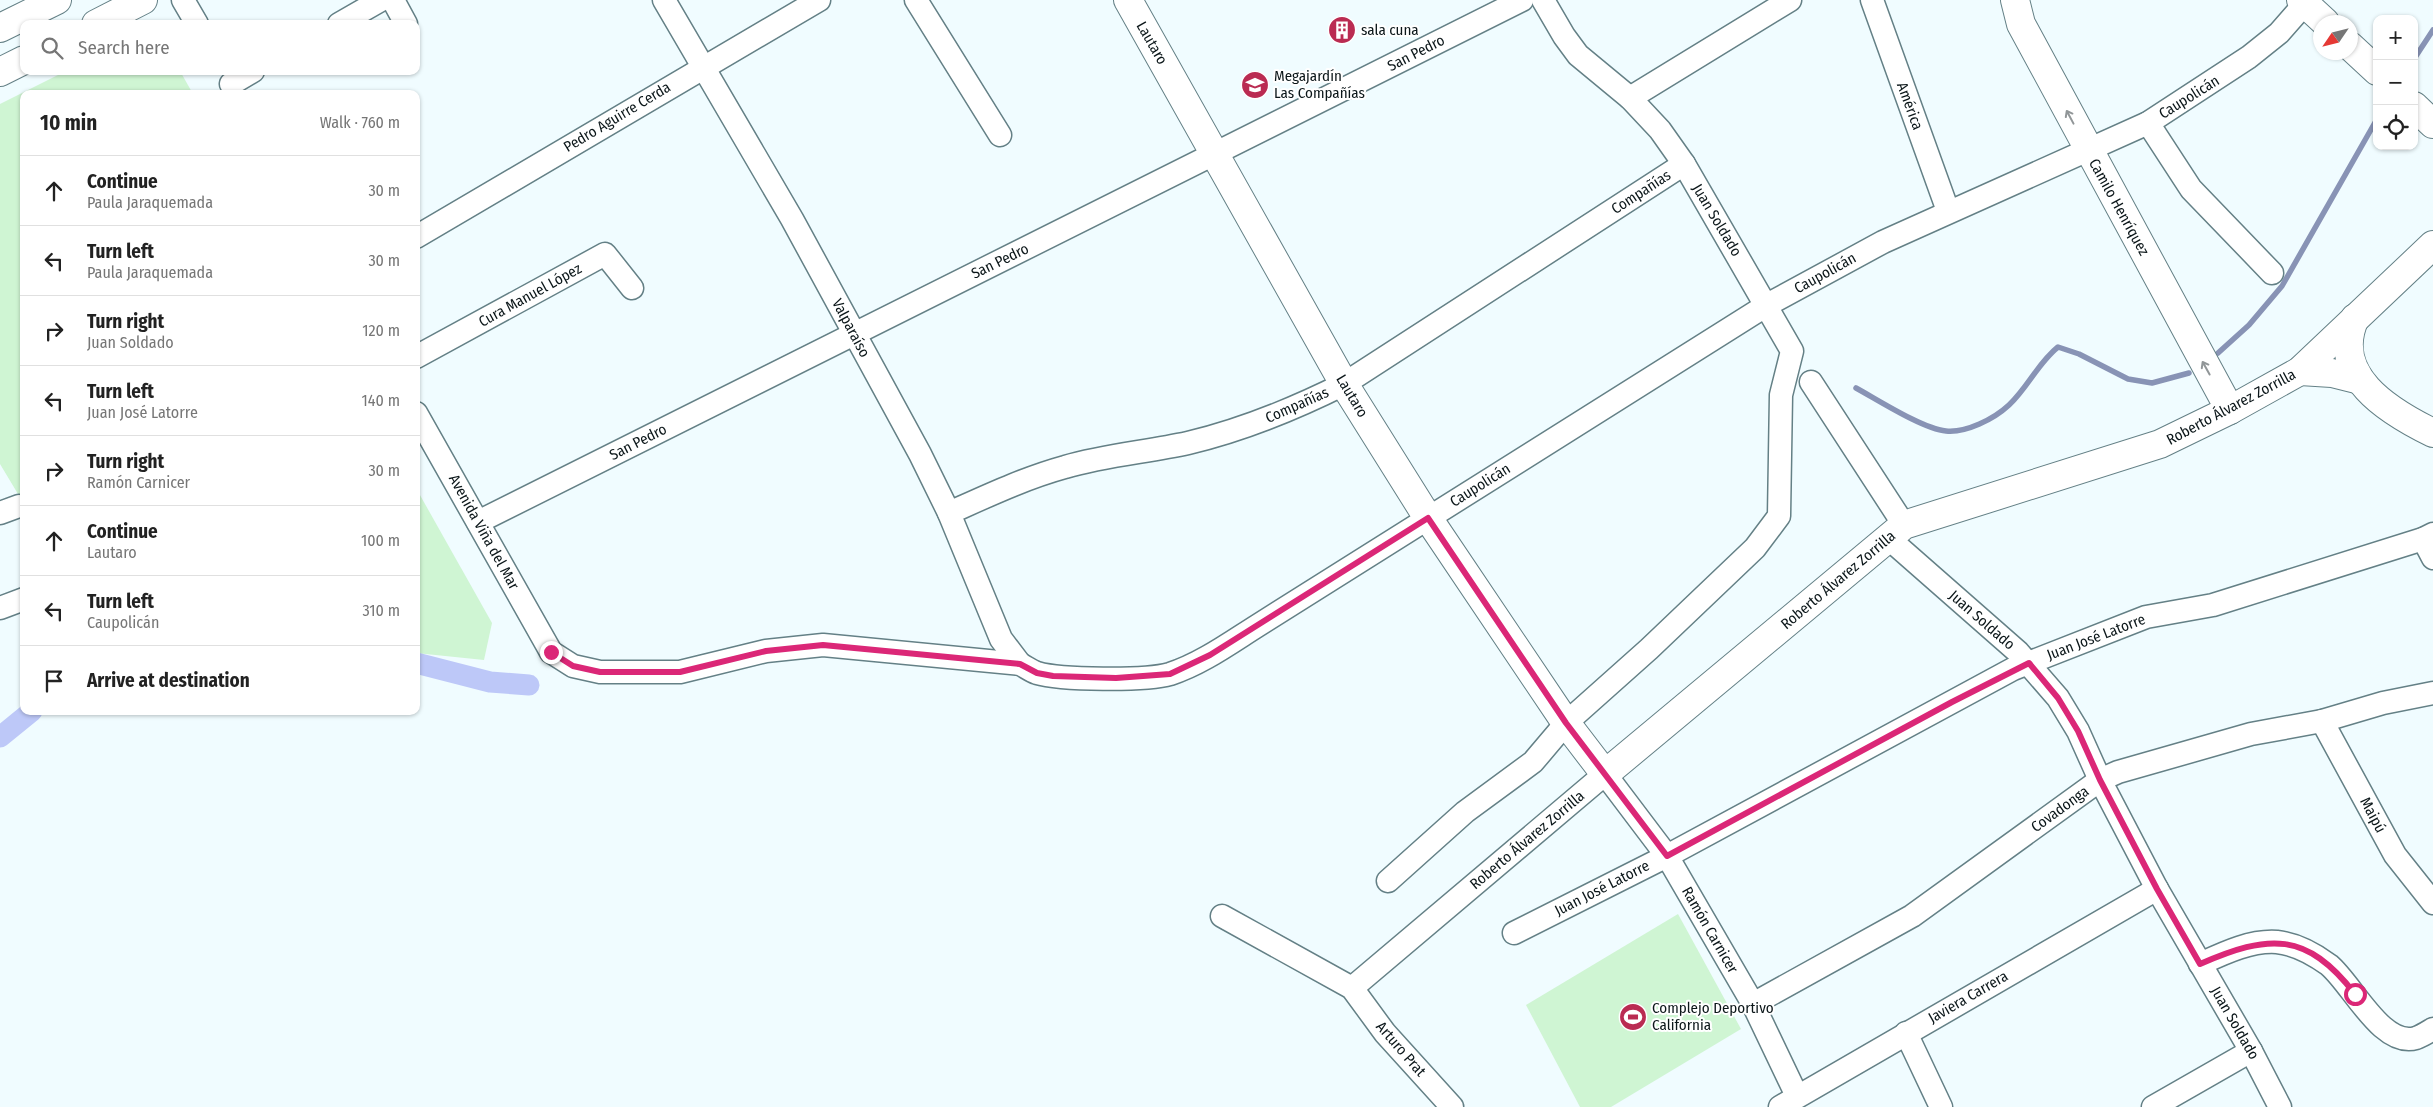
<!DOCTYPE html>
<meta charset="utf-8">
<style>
:root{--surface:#fff;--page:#f6f6f6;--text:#222;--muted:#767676;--line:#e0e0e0}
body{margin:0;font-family:"Fira Sans Condensed",sans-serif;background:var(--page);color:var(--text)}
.controls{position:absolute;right:15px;top:15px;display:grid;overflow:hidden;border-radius:10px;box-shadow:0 1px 4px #0004}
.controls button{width:45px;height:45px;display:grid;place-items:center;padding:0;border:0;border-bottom:1px solid var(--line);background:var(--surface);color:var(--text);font:25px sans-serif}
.compass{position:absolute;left:2313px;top:15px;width:45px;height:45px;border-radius:50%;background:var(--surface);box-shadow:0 1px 4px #0004;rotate:235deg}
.stop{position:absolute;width:15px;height:15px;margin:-11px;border:4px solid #db2777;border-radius:50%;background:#fff}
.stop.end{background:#db2777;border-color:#fff;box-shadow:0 1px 5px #0008}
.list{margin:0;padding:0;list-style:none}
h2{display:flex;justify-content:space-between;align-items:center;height:65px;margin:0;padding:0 20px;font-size:21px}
h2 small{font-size:16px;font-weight:400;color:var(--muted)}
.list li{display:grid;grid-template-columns:32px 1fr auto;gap:15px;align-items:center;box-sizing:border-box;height:70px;padding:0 20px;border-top:1px solid var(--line)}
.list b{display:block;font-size:19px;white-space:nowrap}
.list p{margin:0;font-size:16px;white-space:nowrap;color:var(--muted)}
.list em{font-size:16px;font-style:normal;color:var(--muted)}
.icon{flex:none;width:28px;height:28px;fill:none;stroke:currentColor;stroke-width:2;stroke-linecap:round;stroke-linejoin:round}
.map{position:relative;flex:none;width:2433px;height:1107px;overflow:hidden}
.search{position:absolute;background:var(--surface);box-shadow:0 1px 4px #0004;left:20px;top:20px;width:400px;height:55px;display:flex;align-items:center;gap:12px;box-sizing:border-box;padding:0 18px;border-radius:10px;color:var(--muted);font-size:19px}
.panel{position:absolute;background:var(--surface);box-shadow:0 1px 4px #0004;left:20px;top:90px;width:400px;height:625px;border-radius:10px}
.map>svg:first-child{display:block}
.green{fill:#cff5d3}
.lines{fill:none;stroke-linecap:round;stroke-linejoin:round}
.stream{stroke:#8893b5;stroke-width:5.5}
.canal{stroke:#bdc8f8;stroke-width:21}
.street-casing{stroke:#648086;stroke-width:25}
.secondary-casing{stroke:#648086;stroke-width:30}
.street{stroke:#fff;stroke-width:22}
.secondary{stroke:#fff;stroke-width:28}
.oneway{stroke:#919698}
.route{stroke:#db2777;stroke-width:6}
.labels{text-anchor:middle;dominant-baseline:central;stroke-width:4;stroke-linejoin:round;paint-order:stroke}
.poi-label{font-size:15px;fill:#0b1619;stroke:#fff;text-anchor:start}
.street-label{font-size:15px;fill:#0b1619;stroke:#fff}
</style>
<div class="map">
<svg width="2433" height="1107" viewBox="0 0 2433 1107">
<rect width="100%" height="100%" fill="#f0fcff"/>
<g class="green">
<path d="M 66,71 L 180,71 L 193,94 L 24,94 L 24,504 L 0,464 L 0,104 Z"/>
<path d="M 416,488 L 492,623 L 484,660 L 416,653 Z"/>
<path d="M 1678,914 L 1741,1029 L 1611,1107 L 1580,1107 L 1526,1005 Z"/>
</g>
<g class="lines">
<g class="stream">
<path d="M 2414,59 L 2433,30"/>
<path d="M 2218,353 L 2249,325 L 2282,286 L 2377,119"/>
<path d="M 1856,388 C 1878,400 1923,429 1946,431 C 1966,433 1994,419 2009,405 C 2028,387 2038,363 2058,347 L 2079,354 L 2128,379 L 2152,383 L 2189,373"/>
</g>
<g class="canal">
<path d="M 416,663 L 490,682 L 529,685"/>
<path d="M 0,737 L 32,711"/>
</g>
<g class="street-casing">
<g id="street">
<path d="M 183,0 L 197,24"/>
<path d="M 393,0 L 406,24"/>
<path d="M 664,0 L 792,219 L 920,454 L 949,513 L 1001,639 L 1020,664"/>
<path d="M 916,0 L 1000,135"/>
<path d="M 1872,0 L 1948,211"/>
<path d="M 339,24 L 381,0"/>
<path d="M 231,84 L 253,71"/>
<path d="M 1630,98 L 1790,0"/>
<path d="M 2148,123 L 2191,189 L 2272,273"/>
<path d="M 416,237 L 819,0"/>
<path d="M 416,357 L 605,254 L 632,288"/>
<path d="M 1811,382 L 1904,525"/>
<path d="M 416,413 L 551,652 L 573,666 L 600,672 L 680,672 L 766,651 L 823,645 L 1020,664 C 1026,667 1031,671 1037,673 C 1060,680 1146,681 1170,674 C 1201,664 1230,643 1257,626 L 1767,305 L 1883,242 L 2148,123 L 2249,57 L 2279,33 L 2308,0"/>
<path d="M 0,513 L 19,506"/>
<path d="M 949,513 C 987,496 1025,478 1065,467 C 1105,455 1147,452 1188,443 C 1243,430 1294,409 1344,384 L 1684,164"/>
<path d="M 478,522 L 1522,0"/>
<path d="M 1887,537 L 2018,652 L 2058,698 L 2078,731 L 2100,780 L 2157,889 L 2251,1051 L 2280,1107"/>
<path d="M 2423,539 L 2433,558"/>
<path d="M 0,608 L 24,599"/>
<path d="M 2322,721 L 2395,855 L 2433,903"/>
<path d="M 1388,881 L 1465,812 L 1533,762 L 1566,723 L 1649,649 L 1755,548 L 1779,516 L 1781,395 L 1792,351 L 1684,164 L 1660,130 L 1630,98 L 1578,55 L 1564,36 L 1543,0"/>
<path d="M 1222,916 L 1352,988 L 1385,1033 L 1452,1107"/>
<path d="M 1514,933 L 1667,856 L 2013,669 L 2146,617 L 2213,605 L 2423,539 L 2433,534"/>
<path d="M 2200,964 C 2224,953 2251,940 2277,942 C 2296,944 2314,954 2329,965 C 2352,984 2382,1048 2416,1038 C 2422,1036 2428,1032 2433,1029"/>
<path d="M 1352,988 L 1605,774 L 1667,856 L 1753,1004 L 1797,1096"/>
<path d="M 1753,1004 L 1912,916 L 2100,780 L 2118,772 L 2251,734 L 2322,721 L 2383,703 L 2433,693"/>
<path d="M 1906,1033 L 1941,1107"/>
<path d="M 1780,1107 L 2157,889"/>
<path d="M 2153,1107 L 2251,1051"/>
</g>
</g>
<g class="secondary-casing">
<g id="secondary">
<path d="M 1128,0 L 1344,384 L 1428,518 L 1566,723 L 1605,774 L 1904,525 L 2160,444 L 2230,410 L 2300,371 L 2433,245"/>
<path d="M 2015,0 L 2021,24 L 2230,410"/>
<path d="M 2301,0 L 2325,22"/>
<path d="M 96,24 L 143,0"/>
<path d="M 0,28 L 57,0"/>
<path d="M 2350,46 L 2377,71"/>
<path d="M 0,72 L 24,60"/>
<path d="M 2414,106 L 2433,124"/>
<path d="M 2355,318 C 2329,375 2388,411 2433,433"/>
<path d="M 2300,371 L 2332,373 L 2360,380"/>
</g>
</g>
<use href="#street" class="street"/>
<use href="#secondary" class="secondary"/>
</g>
<defs><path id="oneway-shaft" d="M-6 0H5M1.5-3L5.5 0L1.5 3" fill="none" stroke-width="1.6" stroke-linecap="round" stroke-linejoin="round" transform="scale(1.25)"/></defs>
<g class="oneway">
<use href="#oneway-shaft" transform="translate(2070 117) rotate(-118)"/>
<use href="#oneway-shaft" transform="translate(2206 368) rotate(-119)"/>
</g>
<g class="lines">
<path class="route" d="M 551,652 L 573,666 L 600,672 L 680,672 L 766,651 L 823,645 L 1020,664 L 1037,673 L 1053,676 L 1116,678 L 1170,674 L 1210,655 L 1428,518 L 1566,723 L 1667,856 L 1952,702 L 2029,663 L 2058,698 L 2078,731 L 2100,780 L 2157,889 L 2200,964 C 2269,934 2306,931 2355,994"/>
</g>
<defs>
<g id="building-disc" transform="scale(1.4375)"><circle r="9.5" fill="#ba2b52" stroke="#fff"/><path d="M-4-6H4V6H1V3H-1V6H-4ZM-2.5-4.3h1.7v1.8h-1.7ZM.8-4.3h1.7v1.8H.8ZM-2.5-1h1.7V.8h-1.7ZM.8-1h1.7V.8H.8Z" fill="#fff"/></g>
<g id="school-disc" transform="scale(1.4375)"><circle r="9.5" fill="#ba2b52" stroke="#fff"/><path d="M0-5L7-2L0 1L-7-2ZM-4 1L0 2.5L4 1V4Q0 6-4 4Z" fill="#fff"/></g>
<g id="stadium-disc" transform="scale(1.4375)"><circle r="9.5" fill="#ba2b52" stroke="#fff"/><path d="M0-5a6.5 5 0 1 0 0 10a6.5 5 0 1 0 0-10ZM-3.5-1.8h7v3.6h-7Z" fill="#fff"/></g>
</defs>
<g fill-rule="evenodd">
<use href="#building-disc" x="1342" y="30"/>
<use href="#school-disc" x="1255" y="85"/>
<use href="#stadium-disc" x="1633" y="1017"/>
</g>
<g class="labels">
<g class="poi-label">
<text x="1361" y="30">sala cuna</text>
<text x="1274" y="76">Megajardín<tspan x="1274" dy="17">Las Compañías</tspan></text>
<text x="1652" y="1008">Complejo Deportivo<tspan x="1652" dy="17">California</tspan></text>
</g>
<g class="street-label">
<text transform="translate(1152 43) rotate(60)">Lautaro</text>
<text transform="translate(1416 53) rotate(-27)">San Pedro</text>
<text transform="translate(2189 97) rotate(-32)">Caupolicán</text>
<text transform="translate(1910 106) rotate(70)">América</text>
<text transform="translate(617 117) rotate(-31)">Pedro Aguirre Cerda</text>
<text transform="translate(1641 192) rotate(-33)">Compañías</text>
<text transform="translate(2119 207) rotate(61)">Camilo Henríquez</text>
<text transform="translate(1717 220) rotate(59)">Juan Soldado</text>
<text transform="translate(1000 261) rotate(-26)">San Pedro</text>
<text transform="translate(1825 273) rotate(-29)">Caupolicán</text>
<text transform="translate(530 295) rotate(-29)">Cura Manuel López</text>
<text transform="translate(851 328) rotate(62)">Valparaíso</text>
<text transform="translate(1352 396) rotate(59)">Lautaro</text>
<text transform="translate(1297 405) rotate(-24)">Compañías</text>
<text transform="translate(2231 407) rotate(-28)">Roberto Álvarez Zorrilla</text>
<text transform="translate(638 442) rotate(-27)">San Pedro</text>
<text transform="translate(1480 485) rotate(-32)">Caupolicán</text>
<text transform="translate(484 532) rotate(61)">Avenida Viña del Mar</text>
<text transform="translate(1838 580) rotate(-40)">Roberto Álvarez Zorrilla</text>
<text transform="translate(1982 620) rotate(41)">Juan Soldado</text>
<text transform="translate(2096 637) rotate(-21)">Juan José Latorre</text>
<text transform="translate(2060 809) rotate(-36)">Covadonga</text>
<text transform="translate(2373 815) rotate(62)">Maipú</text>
<text transform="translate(1527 840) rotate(-40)">Roberto Álvarez Zorrilla</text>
<text transform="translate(1602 888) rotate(-27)">Juan José Latorre</text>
<text transform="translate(1710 930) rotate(60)">Ramón Carnicer</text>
<text transform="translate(1968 997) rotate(-30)">Javiera Carrera</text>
<text transform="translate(2235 1023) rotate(60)">Juan Soldado</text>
<text transform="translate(1401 1049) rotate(49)">Arturo Prat</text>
</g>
</g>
</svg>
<div class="controls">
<button>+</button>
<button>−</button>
<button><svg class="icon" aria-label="locate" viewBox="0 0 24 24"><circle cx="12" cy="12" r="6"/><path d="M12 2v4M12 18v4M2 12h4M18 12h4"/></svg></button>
</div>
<svg class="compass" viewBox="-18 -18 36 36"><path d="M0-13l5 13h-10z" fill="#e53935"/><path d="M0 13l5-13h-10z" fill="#767676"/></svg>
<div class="stop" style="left:2355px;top:994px"></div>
<div class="stop end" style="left:551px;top:652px"></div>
<div class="search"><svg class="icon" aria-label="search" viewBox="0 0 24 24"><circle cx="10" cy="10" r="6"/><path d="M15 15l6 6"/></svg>Search here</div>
<section class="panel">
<h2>10 min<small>Walk · 760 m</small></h2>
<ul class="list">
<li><svg class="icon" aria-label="ahead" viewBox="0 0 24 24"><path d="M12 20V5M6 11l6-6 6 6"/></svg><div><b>Continue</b><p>Paula Jaraquemada</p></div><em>30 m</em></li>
<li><svg class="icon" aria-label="left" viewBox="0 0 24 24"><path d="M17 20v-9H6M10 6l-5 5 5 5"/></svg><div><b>Turn left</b><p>Paula Jaraquemada</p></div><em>30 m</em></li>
<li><svg class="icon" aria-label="right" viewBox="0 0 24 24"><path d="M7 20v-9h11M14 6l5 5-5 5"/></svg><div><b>Turn right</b><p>Juan Soldado</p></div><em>120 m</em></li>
<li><svg class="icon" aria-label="left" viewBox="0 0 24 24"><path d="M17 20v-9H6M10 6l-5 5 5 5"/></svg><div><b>Turn left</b><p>Juan José Latorre</p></div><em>140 m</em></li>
<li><svg class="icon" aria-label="right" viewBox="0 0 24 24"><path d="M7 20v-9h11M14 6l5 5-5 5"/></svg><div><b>Turn right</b><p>Ramón Carnicer</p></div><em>30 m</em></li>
<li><svg class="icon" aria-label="ahead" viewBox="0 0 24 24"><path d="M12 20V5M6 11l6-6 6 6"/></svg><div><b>Continue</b><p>Lautaro</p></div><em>100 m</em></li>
<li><svg class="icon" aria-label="left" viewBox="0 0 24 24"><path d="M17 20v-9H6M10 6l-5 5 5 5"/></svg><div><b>Turn left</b><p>Caupolicán</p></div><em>310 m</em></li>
<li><svg class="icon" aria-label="arrive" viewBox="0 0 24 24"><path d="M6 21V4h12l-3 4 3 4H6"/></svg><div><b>Arrive at destination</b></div></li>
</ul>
</section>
</div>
